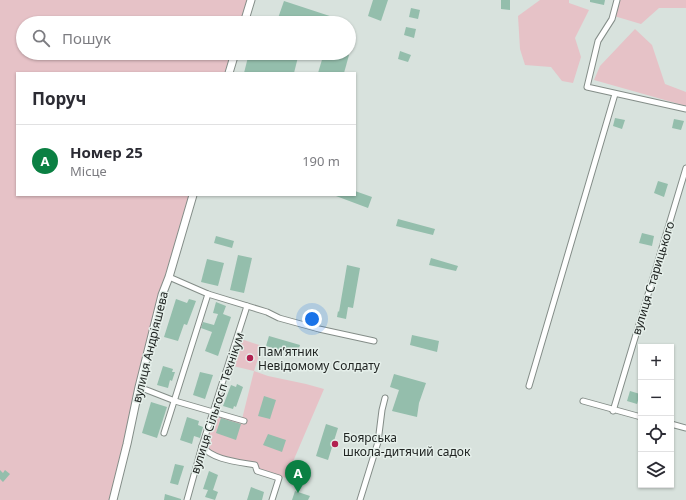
<!DOCTYPE html>
<html lang="uk">
<meta charset="utf-8">
<style>
:root{--surface:#fff;--page:#f7f7f7;--text:#2b2b33;--muted:#7c7c81;--line:#e1e1e2;--accent:#0b8043}
body{margin:0;font-family:"Noto Sans",sans-serif;background:var(--page);color:var(--text)}
.controls{position:absolute;right:12px;bottom:12px;display:grid;overflow:hidden;border-radius:0px;box-shadow:0 1px 3px #0004}
.controls button{width:36px;height:36px;display:grid;place-items:center;padding:0;border:0;border-bottom:1px solid var(--line);background:var(--surface);color:var(--text);font:20px sans-serif}
.you{position:absolute;left:312px;top:319px;width:14px;height:14px;margin:-10px;border:3px solid #fff;border-radius:50%;background:#1a73e8;box-shadow:0 0 0 6px #1a73e833}
.badge{display:grid;place-items:center;width:26px;height:26px;border-radius:50%;background:var(--accent);color:#fff;font-size:13px;font-weight:700}
.pin{position:absolute;translate:-50% -33px;filter:drop-shadow(0 1px 2px #0008)}
.pin::after{content:'';position:absolute;top:21px;width:14px;height:12px;background:inherit;clip-path:polygon(0 0,100% 0,50% 100%)}
.list{margin:0;padding:0;list-style:none}
h2{display:flex;justify-content:space-between;align-items:center;height:52px;margin:0;padding:0 16px;font-size:17px}
h2 small{font-size:13px;font-weight:400;color:var(--muted)}
.list li{display:grid;grid-template-columns:26px 1fr auto;gap:12px;align-items:center;box-sizing:border-box;height:72px;padding:0 16px;border-top:1px solid var(--line)}
.list b{display:block;font-size:15px;white-space:nowrap}
.list p{margin:0;font-size:13px;white-space:nowrap;color:var(--muted)}
.list em{font-size:13px;font-style:normal;color:var(--muted)}
.icon{flex:none;width:22px;height:22px;fill:none;stroke:currentColor;stroke-width:2;stroke-linecap:round;stroke-linejoin:round}
.map{position:relative;flex:none;width:686px;height:500px;overflow:hidden}
.search{position:absolute;background:var(--surface);box-shadow:0 1px 3px #0004;left:16px;top:16px;width:340px;height:44px;display:flex;align-items:center;gap:10px;box-sizing:border-box;padding:0 14px;border-radius:22px;color:var(--muted);font-size:15px}
.panel{position:absolute;background:var(--surface);box-shadow:0 1px 3px #0004;left:16px;top:72px;width:340px;height:124px;border-radius:0px}
.map>svg:first-child{display:block}
.green{fill:#e6c2c7}
.building{fill:#94beac}
.lines{fill:none;stroke-linecap:round;stroke-linejoin:round}
.street-casing{stroke:#848d88;stroke-width:7}
.secondary-casing{stroke:#848d88;stroke-width:9}
.street{stroke:#fff;stroke-width:5}
.secondary{stroke:#fff;stroke-width:7}
.poi-dot{fill:#b22150;stroke:#e5efea;stroke-width:1.5}
.labels{text-anchor:middle;dominant-baseline:central;stroke-width:3;stroke-linejoin:round;paint-order:stroke}
.street-label{font-size:12px;fill:#202422;stroke:#e5efea}
.poi-label{font-size:12px;fill:#202422;stroke:#e5efea;text-anchor:start}
</style>
<div class="map">
<svg width="686" height="500" viewBox="0 0 686 500">
<rect width="100%" height="100%" fill="#d8e2dd"/>
<g class="green">
<path d="M 0,0 L 250,0 L 243,23 L 23,23 L 23,53 L 235,53 L 229,73 L 17,73 L 17,195 L 193,195 L 169,277 L 112,500 L 0,500 Z"/>
<path d="M 540,0 L 569,0 L 569,3 L 589,10 L 575,38 L 581,57 L 573,83 L 562,81 L 551,67 L 525,65 L 520,49 L 518,16 Z"/>
<path d="M 619,0 L 686,0 L 686,8 L 659,8 L 641,24 L 614,16 Z"/>
<path d="M 635,29 L 652,45 L 665,84 L 686,92 L 686,106 L 594,80 L 600,66 Z"/>
<path d="M 238,338 L 262,346 L 254,371 L 268,376 L 306,384 L 324,389 L 286,478 L 257,469 L 255,465 L 216,457 L 202,446 L 214,412 L 242,419 L 254,371 L 229,365 Z"/>
</g>
<g class="building">
<path d="M 373,0 L 388,0 L 381,21 L 368,16 Z"/>
<path d="M 501,0 L 510,0 L 510,10 L 501,9 Z"/>
<path d="M 590,0 L 605,0 L 604,5 L 590,2 Z"/>
<path d="M 284,1 L 348,22 L 348,23 L 283,23 L 277,21 Z"/>
<path d="M 411,8 L 420,10 L 418,19 L 409,17 Z"/>
<path d="M 406,27 L 416,29 L 414,38 L 404,35 Z"/>
<path d="M 400,51 L 411,55 L 408,62 L 398,59 Z"/>
<path d="M 249,53 L 299,53 L 294,73 L 244,73 Z"/>
<path d="M 324,53 L 341,53 L 349,55 L 344,73 L 318,73 Z"/>
<path d="M 615,118 L 625,120 L 622,129 L 613,126 Z"/>
<path d="M 674,119 L 684,121 L 681,130 L 672,128 Z"/>
<path d="M 658,181 L 668,184 L 664,197 L 654,193 Z"/>
<path d="M 355,191 L 372,197 L 368,208 L 336,196 L 355,195 Z"/>
<path d="M 398,219 L 435,229 L 433,235 L 396,226 Z"/>
<path d="M 642,233 L 654,236 L 652,246 L 639,243 Z"/>
<path d="M 216,236 L 234,241 L 232,248 L 214,243 Z"/>
<path d="M 238,255 L 252,258 L 244,293 L 230,290 Z"/>
<path d="M 431,258 L 458,266 L 456,271 L 429,265 Z"/>
<path d="M 207,259 L 224,263 L 218,286 L 201,282 Z"/>
<path d="M 347,265 L 360,268 L 353,308 L 348,307 L 346,319 L 337,317 L 338,311 L 339,312 Z"/>
<path d="M 176,299 L 187,303 L 189,299 L 196,301 L 187,325 L 184,324 L 178,341 L 164,337 Z"/>
<path d="M 216,302 L 226,306 L 223,314 L 231,317 L 218,356 L 205,351 L 212,332 L 201,328 L 203,322 L 214,325 L 218,314 L 213,313 Z"/>
<path d="M 412,335 L 439,341 L 437,352 L 410,345 Z"/>
<path d="M 269,336 L 300,345 L 297,355 L 266,346 Z"/>
<path d="M 163,366 L 173,369 L 172,372 L 175,372 L 172,381 L 170,380 L 168,388 L 157,385 Z"/>
<path d="M 200,372 L 213,375 L 205,399 L 193,395 Z"/>
<path d="M 394,374 L 426,383 L 419,403 L 417,417 L 392,411 L 399,390 L 390,387 Z"/>
<path d="M 237,384 L 243,387 L 236,407 L 234,406 L 233,409 L 223,406 L 231,385 L 236,387 Z"/>
<path d="M 630,391 L 640,394 L 637,404 L 627,401 Z"/>
<path d="M 264,396 L 276,400 L 270,419 L 258,416 Z"/>
<path d="M 151,402 L 167,407 L 157,438 L 142,433 Z"/>
<path d="M 187,417 L 199,421 L 198,425 L 203,427 L 200,438 L 194,436 L 192,444 L 180,440 Z"/>
<path d="M 221,418 L 241,424 L 236,440 L 216,433 Z"/>
<path d="M 326,424 L 338,428 L 328,460 L 316,456 Z"/>
<path d="M 268,434 L 286,440 L 282,452 L 263,445 Z"/>
<path d="M 175,464 L 184,466 L 178,485 L 170,483 Z"/>
<path d="M 0,470 L 3,473 L 5,470 L 10,474 L 3,482 L 0,479 Z"/>
<path d="M 209,471 L 218,475 L 213,490 L 218,492 L 215,500 L 205,497 L 208,490 L 203,489 Z"/>
<path d="M 251,487 L 264,492 L 262,500 L 247,500 Z"/>
<path d="M 295,491 L 310,496 L 308,500 L 292,500 Z"/>
<path d="M 165,494 L 181,499 L 181,500 L 164,500 Z"/>
</g>
<g class="lines">
<g class="street-casing">
<g id="street">
<path d="M 617,0 L 612,19 L 598,41 L 587,87 L 686,109"/>
<path d="M 169,277 L 208,294 L 267,312 L 279,318 L 319,329 L 374,341"/>
<path d="M 529,386 L 615,94"/>
<path d="M 139,387 L 175,401 L 244,421"/>
<path d="M 583,401 L 641,417"/>
<path d="M 613,411 L 686,168"/>
<path d="M 671,424 L 686,428"/>
<path d="M 164,433 L 208,294"/>
<path d="M 202,446 C 212,460 239,462 255,465 L 257,471 L 279,478 L 272,500"/>
<path d="M 187,500 L 202,446 L 247,306"/>
<path d="M 360,500 L 378,442 L 382,410 L 385,398"/>
</g>
</g>
<g class="secondary-casing">
<g id="secondary">
<path d="M 244,23 L 251,0"/>
<path d="M 229,73 L 235,53"/>
<path d="M 113,500 L 127,444 L 139,387 L 162,295 L 169,277 L 193,195"/>
</g>
</g>
<use href="#street" class="street"/>
<use href="#secondary" class="secondary"/>
</g>
<g class="poi-dot">
<circle cx="250" cy="358" r="4"/>
<circle cx="335" cy="444" r="4"/>
</g>
<g class="labels">
<g class="street-label">
<text transform="translate(653 278) rotate(-73)">вулиця Старицького</text>
<text transform="translate(150 347) rotate(-76)">вулиця Андріяшева</text>
<text transform="translate(217 403) rotate(-72)">вулиця Сільгосп Технікум</text>
</g>
<g class="poi-label">
<text x="258" y="351">Пам’ятник<tspan x="258" dy="14">Невідомому Солдату</tspan></text>
<text x="343" y="437">Боярська<tspan x="343" dy="14">школа-дитячий садок</tspan></text>
</g>
</g>
</svg>
<div class="controls">
<button>+</button>
<button>−</button>
<button><svg class="icon" aria-label="locate" viewBox="0 0 24 24"><circle cx="12" cy="12" r="6"/><path d="M12 2v4M12 18v4M2 12h4M18 12h4"/></svg></button>
<button><svg class="icon" aria-label="layers" viewBox="0 0 24 24"><path d="M12 4l9 5-9 5-9-5zM3 14l9 5 9-5"/></svg></button>
</div>
<div class="you"></div>
<div class="pin badge" style="left:298px;top:493px">A</div>
<div class="search"><svg class="icon" aria-label="search" viewBox="0 0 24 24"><circle cx="10" cy="10" r="6"/><path d="M15 15l6 6"/></svg>Пошук</div>
<section class="panel">
<h2>Поруч<small></small></h2>
<ul class="list">
<li><span class="badge">A</span><div><b>Номер 25</b><p>Місце</p></div><em>190 m</em></li>
</ul>
</section>
</div>
